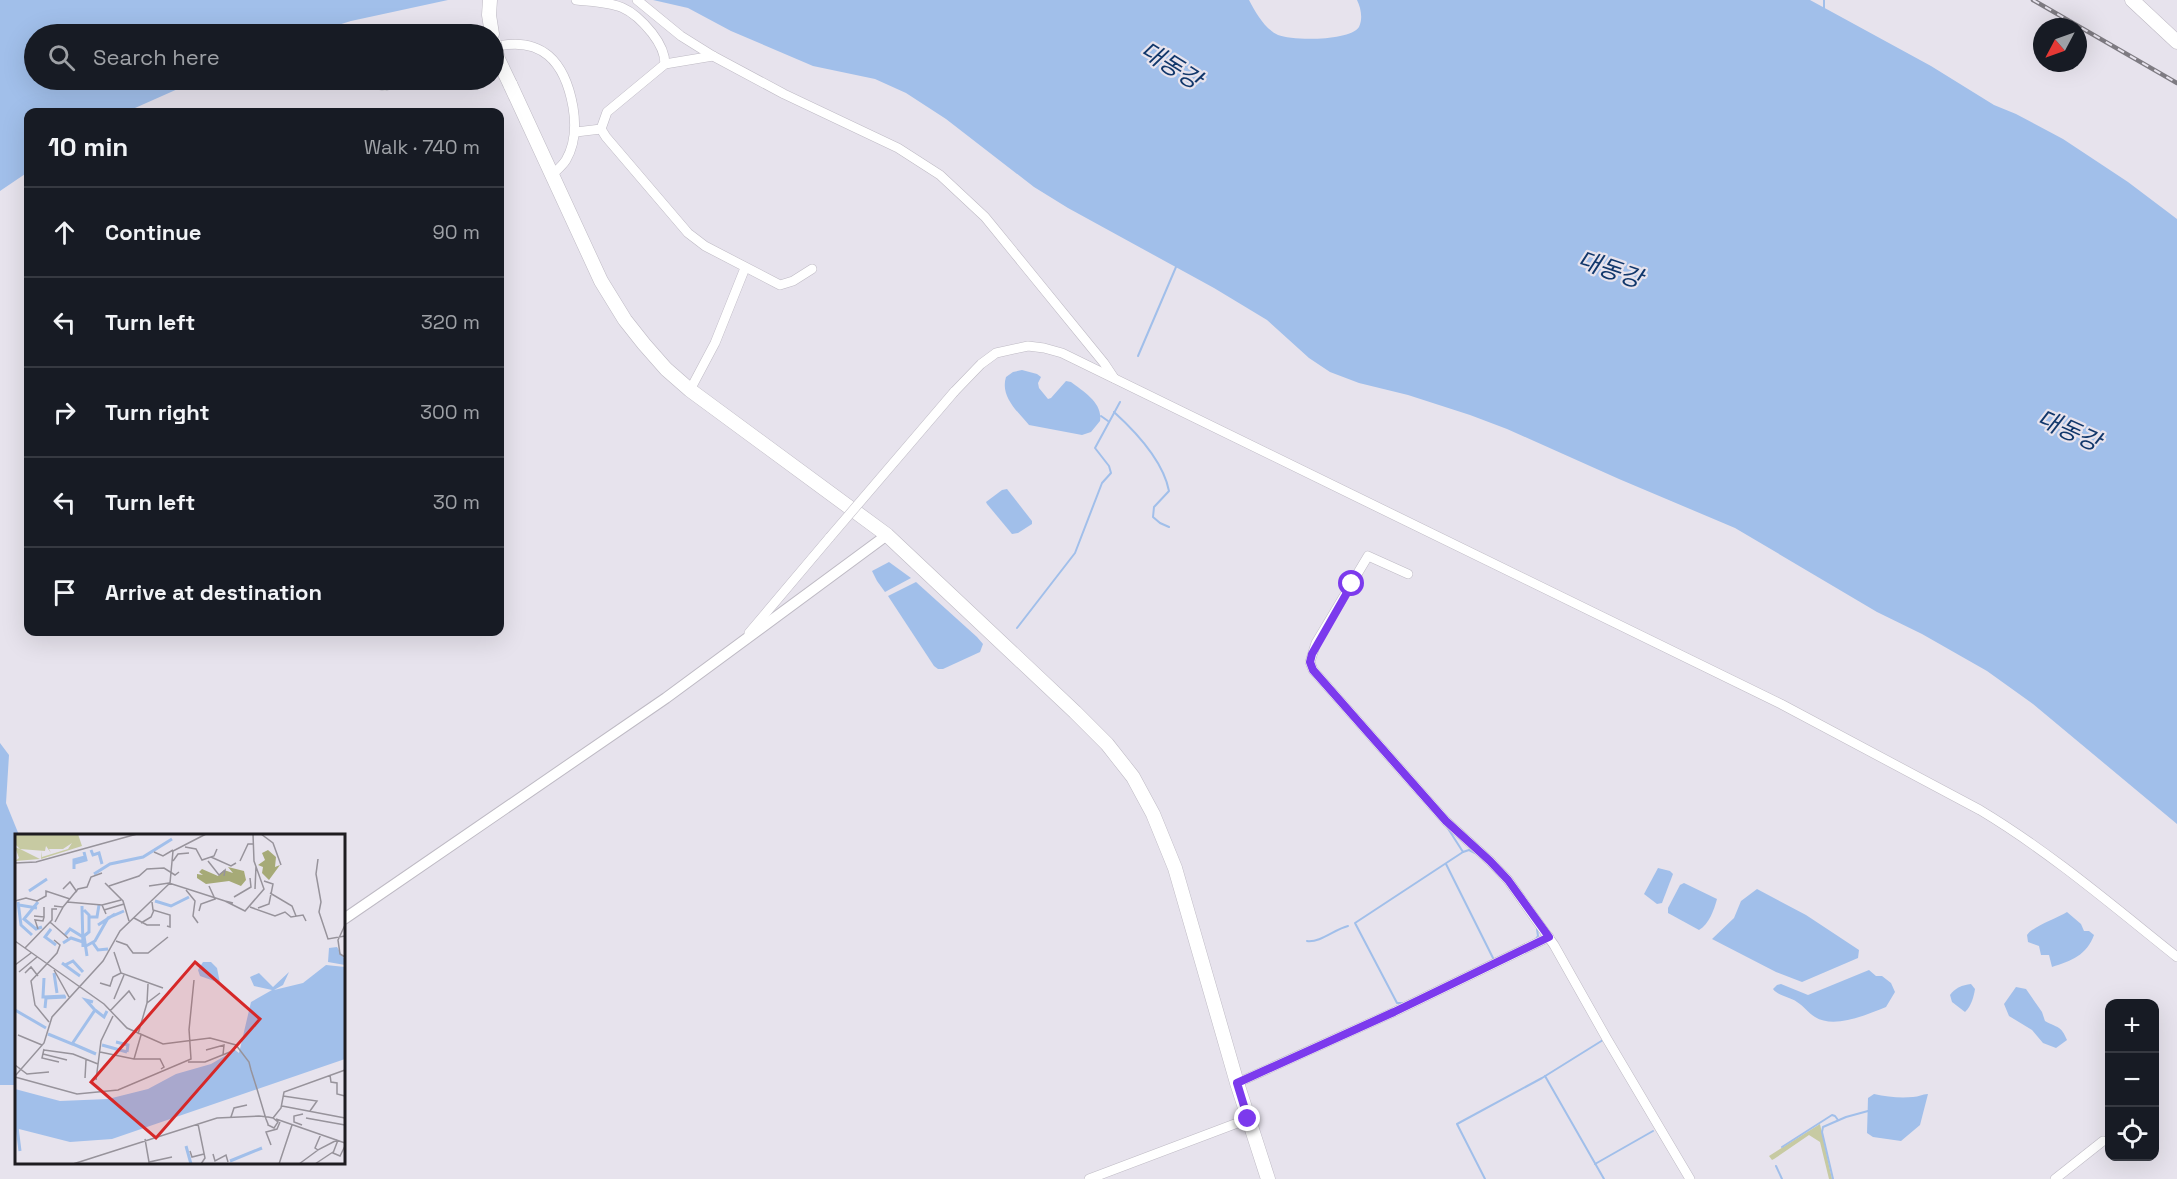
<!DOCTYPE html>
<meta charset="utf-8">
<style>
:root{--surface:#171b24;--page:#242831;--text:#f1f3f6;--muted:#9ea1a6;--line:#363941}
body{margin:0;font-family:"Space Grotesk","Noto Sans KR",sans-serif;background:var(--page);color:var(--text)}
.controls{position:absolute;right:18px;bottom:18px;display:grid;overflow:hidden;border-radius:12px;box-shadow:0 6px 24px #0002}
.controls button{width:54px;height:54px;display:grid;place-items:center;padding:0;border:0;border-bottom:2px solid var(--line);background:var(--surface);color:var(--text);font:30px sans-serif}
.compass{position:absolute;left:2033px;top:18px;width:54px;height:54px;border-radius:50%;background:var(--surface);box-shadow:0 6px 24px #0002;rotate:229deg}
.stop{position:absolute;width:18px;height:18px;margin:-14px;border:4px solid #7c3aed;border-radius:50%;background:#fff}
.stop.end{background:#7c3aed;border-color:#fff;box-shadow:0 2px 6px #0008}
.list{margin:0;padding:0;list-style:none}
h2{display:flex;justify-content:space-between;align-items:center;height:78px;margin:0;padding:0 24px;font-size:26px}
h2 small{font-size:20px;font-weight:400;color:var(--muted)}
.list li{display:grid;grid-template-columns:39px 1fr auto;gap:18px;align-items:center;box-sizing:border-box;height:90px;padding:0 24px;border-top:2px solid var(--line)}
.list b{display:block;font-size:22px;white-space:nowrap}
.list em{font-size:20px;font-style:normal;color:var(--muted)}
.icon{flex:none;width:33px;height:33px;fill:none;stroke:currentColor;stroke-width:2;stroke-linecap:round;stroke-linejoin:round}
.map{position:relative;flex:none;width:2177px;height:1179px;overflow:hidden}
.search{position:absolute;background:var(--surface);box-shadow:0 6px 24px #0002;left:24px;top:24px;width:480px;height:66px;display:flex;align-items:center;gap:15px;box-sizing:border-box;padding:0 21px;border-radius:33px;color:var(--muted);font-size:22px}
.panel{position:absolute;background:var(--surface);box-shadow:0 6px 24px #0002;left:24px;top:108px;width:480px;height:528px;border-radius:12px}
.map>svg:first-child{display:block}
.green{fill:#c7caa2}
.water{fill:#a1bfea}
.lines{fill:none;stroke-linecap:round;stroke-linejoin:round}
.stream{stroke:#a1bfea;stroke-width:2}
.minor-casing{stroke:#bebac4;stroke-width:10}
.tertiary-casing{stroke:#bebac4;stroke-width:12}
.primary-casing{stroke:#bebac4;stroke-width:15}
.minor{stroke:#fff;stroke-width:9}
.tertiary{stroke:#fff;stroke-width:10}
.primary{stroke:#fff;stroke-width:14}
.rail-casing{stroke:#7e7b82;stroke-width:4.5}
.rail{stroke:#e7e3ed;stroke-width:2;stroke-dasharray:7;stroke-linecap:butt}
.minor-bridge-casing{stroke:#bebac4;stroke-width:10;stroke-linecap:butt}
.primary-bridge-casing{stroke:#bebac4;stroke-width:15;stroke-linecap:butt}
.minor-bridge{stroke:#fff;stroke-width:9}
.primary-bridge{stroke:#fff;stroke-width:14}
.route{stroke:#7c3aed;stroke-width:8}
.labels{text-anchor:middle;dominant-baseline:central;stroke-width:4.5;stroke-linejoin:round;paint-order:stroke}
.water-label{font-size:24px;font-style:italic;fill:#11376b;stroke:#e7e3ed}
.inset-river{fill:none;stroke:#a1bfea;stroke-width:3}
.inset-road{fill:none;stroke:#97939b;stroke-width:1.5}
.view{fill:#d62828;fill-opacity:0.15;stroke:#d62828;stroke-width:3}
.inset-edge{fill:none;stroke:#1e1c20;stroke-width:3}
</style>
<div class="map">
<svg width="2177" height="1179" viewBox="0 0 2177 1179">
<rect width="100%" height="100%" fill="#e7e3ed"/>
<path class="green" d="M 1820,1124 L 1832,1179 L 1829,1179 L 1820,1142 L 1809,1135 L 1774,1159 L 1772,1160 L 1769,1156 Z"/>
<g class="water">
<path d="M 0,0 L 448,0 L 351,21 L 309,34 L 34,34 L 34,80 L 198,80 L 126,112 L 28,112 L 28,172 L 0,191 Z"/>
<path d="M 653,0 L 1249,0 C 1256,13 1264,28 1278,35 C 1293,41 1350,41 1359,27 C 1363,19 1361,8 1357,0 L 1810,0 L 1931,66 L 1994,105 L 2016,114 L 2063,139 L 2128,182 L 2177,219 L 2177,824 L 2033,704 L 1987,671 L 1922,634 L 1877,612 L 1735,528 L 1619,479 L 1507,429 L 1470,415 L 1408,395 L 1359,383 L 1330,372 L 1309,358 L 1267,320 L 1214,288 L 1068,208 L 1034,187 L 946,119 L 906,93 L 875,79 L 813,66 L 731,31 L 688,8 Z"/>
<path d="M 1022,370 L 1037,374 L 1041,377 L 1038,383 L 1039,388 L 1048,399 L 1051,398 L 1066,381 L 1071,382 C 1084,392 1103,403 1100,421 L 1091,432 L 1082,435 L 1029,425 C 1017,411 1000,396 1006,377 L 1013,372 Z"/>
<path d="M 1007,489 L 1032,521 L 1032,524 L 1018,533 L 1012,534 L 987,504 L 986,502 L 1002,490 Z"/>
<path d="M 889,562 L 911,578 L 885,592 L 877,581 L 872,571 Z"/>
<path d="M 916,582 L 977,637 L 983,644 L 980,652 L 943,669 L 938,669 L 934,666 L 888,596 Z"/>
<path d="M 0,743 L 9,755 L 6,803 L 19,835 L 16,836 L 16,1085 L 0,1085 Z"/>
<path d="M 1658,868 L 1670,871 L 1673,874 L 1662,903 L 1657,904 L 1644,894 Z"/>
<path d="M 1684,883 L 1717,899 C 1714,910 1709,924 1699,930 L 1668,913 L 1668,908 L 1680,885 Z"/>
<path d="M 1757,889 L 1806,915 L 1859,950 L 1858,958 L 1802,982 L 1776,972 L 1712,939 L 1734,918 L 1741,901 Z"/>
<path d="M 2067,912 L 2081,924 L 2084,931 L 2089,931 L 2094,935 C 2087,955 2071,961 2052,967 L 2049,955 L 2041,955 L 2039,946 L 2028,942 L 2027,935 C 2032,927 2057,918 2067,912 Z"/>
<path d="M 1869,970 L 1876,976 L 1882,976 L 1891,983 L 1895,992 L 1886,1007 C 1866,1015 1834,1029 1815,1017 C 1808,1013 1804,1006 1797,1002 C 1790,997 1778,996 1773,989 L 1777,985 L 1781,984 L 1808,995 Z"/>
<path d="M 1971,984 L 1975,989 C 1974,996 1971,1007 1965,1012 L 1952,1002 L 1950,995 C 1955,988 1962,985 1971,984 Z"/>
<path d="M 2016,987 L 2026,989 L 2042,1012 L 2045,1021 C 2057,1028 2061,1025 2067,1040 L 2056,1048 L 2043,1043 L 2032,1030 L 2009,1016 L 2004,1004 Z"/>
<path d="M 1874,1094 C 1887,1097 1900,1098 1913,1097 C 1919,1097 1922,1094 1928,1094 L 1920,1125 L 1901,1141 L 1873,1137 L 1867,1133 L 1868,1098 Z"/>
</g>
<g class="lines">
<g class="stream">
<path d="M 1824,0 L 1824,8"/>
<path d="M 1138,356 L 1176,267"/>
<path d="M 1114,412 C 1136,432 1163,460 1169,491 L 1154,507 L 1153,517 L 1160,523 L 1169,527"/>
<path d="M 1101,416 L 1108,421"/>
<path d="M 1017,628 L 1075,553 L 1102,483 L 1111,473 L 1109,466 L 1095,448 L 1120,402"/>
<path d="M 1447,827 L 1463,852 L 1469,850 L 1475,853"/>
<path d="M 1446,864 L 1494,960"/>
<path d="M 1535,940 L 1538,936 L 1537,929"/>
<path d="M 1307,941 C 1320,943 1335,929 1348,926"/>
<path d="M 1403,1003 L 1397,1003 L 1355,923 L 1463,852"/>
<path d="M 1545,1076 L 1604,1179"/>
<path d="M 1782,1147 L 1832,1115 L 1835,1116 L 1838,1120"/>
<path d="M 1595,1164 L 1653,1131"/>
<path d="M 1776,1166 L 1782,1179"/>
<path d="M 1485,1179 L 1457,1124 L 1542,1078 L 1603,1040"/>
<path d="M 1833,1179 L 1822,1132 L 1823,1127 L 1846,1117 L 1868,1111"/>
</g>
<g class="minor-casing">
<g id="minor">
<path d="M 576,0 C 614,4 627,2 652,33 C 659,42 665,52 665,64"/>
<path d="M 637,0 L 681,36 L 713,56 L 784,94 L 898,148 L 940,175 L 985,217 L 1104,363 L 1114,378"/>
<path d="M 494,47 C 542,35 565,62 573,107 C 576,125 576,143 566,160 C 563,165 557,170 553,174"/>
<path d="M 713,56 L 665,64 L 607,112 L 601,129 L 606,137 L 688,233 L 705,246 L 780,285 L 793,281 L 812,269"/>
<path d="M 355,80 L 385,86 L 406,80"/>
<path d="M 576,132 L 601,129"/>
<path d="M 690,390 L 715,343 L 745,268"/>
<path d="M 954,392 L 981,364 L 996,353 L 1028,346 L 1044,348 L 1062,353 L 1781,704 L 1980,810 C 2050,852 2113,906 2177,957"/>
<path d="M 1408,574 L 1368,556 L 1316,643 L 1310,662 L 1313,670 L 1446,821 L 1490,861 L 1508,880 L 1554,945 L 1607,1039 L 1690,1179"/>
<path d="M 749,633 L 830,537"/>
<path d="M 1237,1083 L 1394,1012 L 1549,937"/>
<path d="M 1089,1179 L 1248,1119"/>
<path d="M 2055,1179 L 2103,1141"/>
</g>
</g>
<g class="tertiary-casing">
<path id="tertiary" d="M 344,919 L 666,698 L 887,535"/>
</g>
<g class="primary-casing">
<g id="primary">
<path d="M 490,0 L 489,15 L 492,34"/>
<path d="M 2132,0 L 2177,42"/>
<path d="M 510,84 L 601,281 L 625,320 L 644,344 L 666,369 L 690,390 L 887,535 L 1075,712 L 1107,744 L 1133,777 L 1153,814 L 1175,868 L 1237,1083 L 1268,1179"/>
</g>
</g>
<use href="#minor" class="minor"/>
<use href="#tertiary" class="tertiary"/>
<use href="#primary" class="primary"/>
<g class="rail-casing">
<path id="rail" d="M 2033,0 L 2177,83"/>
</g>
<use href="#rail" class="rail"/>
<g class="minor-bridge-casing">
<path id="minor-bridge" d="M 830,537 L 954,392"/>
</g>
<g class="primary-bridge-casing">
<path id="primary-bridge" d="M 494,43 L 498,59 L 510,84"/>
</g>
<use href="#minor-bridge" class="minor-bridge"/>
<use href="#primary-bridge" class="primary-bridge"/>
</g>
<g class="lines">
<path class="route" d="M 1248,1119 L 1237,1083 L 1394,1012 L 1549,937 L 1508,880 L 1490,861 L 1446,821 L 1313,670 L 1310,662 L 1312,654 L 1352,584"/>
</g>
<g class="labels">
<g class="water-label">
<text transform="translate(1171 65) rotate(32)">대동강</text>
<text transform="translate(1610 269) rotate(19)">대동강</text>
<text transform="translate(2069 430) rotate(24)">대동강</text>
</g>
</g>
<g transform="translate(15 834)">
<rect width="330" height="330" fill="#e7e3ed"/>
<path d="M 0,0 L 63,0 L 67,12 L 26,25 L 27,17 L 27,23 L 53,15 L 57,9 L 48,15 L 34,15 L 36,19 L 31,12 L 30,17 L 5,15 L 25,25 L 0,27 L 4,24 L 0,13 L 5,15 L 0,10 Z" fill="#c7caa2"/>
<path d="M 253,16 L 261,23 L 260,33 L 265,31 L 254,46 L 247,39 L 248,33 L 243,31 L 250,26 L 247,19 ZM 213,33 L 229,37 L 231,46 L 226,52 L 214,47 L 191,50 L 182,44 L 182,40 L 188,41 L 184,38 L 187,35 L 203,42 L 209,36 L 218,39 Z" fill="#a6aa77"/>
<path d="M 322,113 L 330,126 L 330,131 L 313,128 L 314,114 ZM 188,128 L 196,128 L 202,134 L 205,149 L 185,142 L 183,136 ZM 311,131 L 330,133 L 330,225 L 97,305 L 55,308 L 0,294 L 0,255 L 45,267 L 93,265 L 133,255 L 161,240 L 196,230 L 220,216 L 224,219 L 236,168 L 257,156 L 239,152 L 235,143 L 244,139 L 258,153 L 274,138 L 268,151 L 259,156 L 288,149 Z" fill="#a1bfea"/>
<path class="inset-river" d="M 76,16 L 78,21 L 84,19 L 87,30M 60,29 L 71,26 L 69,18M 59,35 L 59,26 L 70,23M 79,40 L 95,30 L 128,23 L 157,5M 14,57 L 32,45M 140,67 L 156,72 L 174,63M 3,68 L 6,91 L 17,101M 23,68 L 9,85 L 21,95 L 27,93M 4,71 L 22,74M 67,72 L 68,113M 69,76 L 74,81 L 74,98 L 69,102 L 72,122M 75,83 L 82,83 L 84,71M 83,91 L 100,80M 36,95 L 30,103 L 41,111M 50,101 L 55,95 L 68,103M 48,109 L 56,104 L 68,108M 78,109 L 83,116 L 93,115M 71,112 L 80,107 L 93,84 L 109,77M 47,129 L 65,142M 50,131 L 58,127 L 68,138M 39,139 L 42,159M 29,144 L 28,163 L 50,162M 78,168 L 71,166 L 79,175M 30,174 L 31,164 L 51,163M 0,176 L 31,194M 33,200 L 57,210 L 80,176 L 89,183 L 92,177M 101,208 L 113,211 L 112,218M 58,210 L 81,220M 87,211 L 112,218M 2,293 L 5,317M 171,312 L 176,330M 215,327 L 247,314"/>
<path class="inset-road" d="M 246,0 L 258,9 L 266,31M 170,13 L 181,15 L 187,26 L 199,22 L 202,15M 139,18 L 148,22 L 158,16M 196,23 L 216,32 L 221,29M 303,25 L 301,40 L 306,68 L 304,78 L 313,105 L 330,102M 158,27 L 163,20 L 174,19M 193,27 L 204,41 L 210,36 L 209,42M 225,27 L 233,10 L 238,10M 0,29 L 21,28 L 122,0M 90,49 L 108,67 L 114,87M 94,52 L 124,42 L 132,35 L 149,34 L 160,41 L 164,38M 134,52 L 154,49 L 210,67M 48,55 L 55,48 L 62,58M 240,55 L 241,32M 171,56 L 180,67 L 178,82 L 183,89M 255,59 L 277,72 L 281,82M 219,63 L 236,53 L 235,44M 0,67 L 11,64 L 22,67 L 31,62 L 31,57 L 55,65M 52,68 L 87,71M 137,68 L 138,76 L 155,81 L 155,93 L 152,92M 218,69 L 210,67 L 230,77 L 249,55 L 239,27 L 238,0M 39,72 L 48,73 L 40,88M 48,73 L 63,55 L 72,53 L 76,43 L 87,39M 235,73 L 260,82 L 270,78 L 276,83 L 288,81 L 291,87M 243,74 L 254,70 L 258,50 L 249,47M 89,76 L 109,70M 184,77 L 186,70 L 200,65 L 194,52M 91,80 L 87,71 L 106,66M 19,82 L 29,83 L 29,73M 119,84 L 132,91 L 145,91M 35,88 L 53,104M 126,89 L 136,83 L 139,76M 330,91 L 323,106 L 325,120 L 330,123M 23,95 L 20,86 L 28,87 L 29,83M 0,107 L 89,170 L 112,194 L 148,210 L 195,204 L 221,211 L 234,228 L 236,236 L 242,255 L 251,285 L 253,290 L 253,291 L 259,294 L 263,288 L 258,284 L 253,283 L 244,282 L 202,284 L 58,330M 101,107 L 112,111 L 118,119 L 133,119 L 153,103M 10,114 L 37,86 L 37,75 L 42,75M 99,118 L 106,139 L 148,154M 0,131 L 16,119M 39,136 L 54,163M 4,138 L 22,123M 10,139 L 16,133 L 23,142M 85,149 L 95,152 L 98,143 L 106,139M 99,165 L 109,141M 132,169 L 133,150M 95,177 L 114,157 L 120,166M 34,188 L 20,171 L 16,147 L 42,119 L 45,111 L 39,106M 174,196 L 179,146M 123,200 L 132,169 L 145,159M 3,201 L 27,211M 29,215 L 27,224 L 44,228M 29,216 L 58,220 L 83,230M 191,216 L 209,211 L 208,221M 85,218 L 119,225 L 145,225 L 149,233 L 146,235M 28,220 L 52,226M 119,225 L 126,201M 173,228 L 190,228 L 220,216M 0,231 L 12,240 L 34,238M 315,241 L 316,248 L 322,249 L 322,260 L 330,262M 0,242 L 29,209 L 37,183 L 88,127 L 105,97 L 155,49 L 158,17 L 191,0M 0,243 L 62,260 L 103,256 L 176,225 L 174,195M 70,244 L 71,226M 81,246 L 86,207 L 98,182M 268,262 L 302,267 L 295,277M 267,272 L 330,284M 216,283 L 219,274 L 232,271M 258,284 L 266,274 L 269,258 L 330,236M 291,284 L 330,291M 261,285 L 330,309M 183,290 L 190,324 L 186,330M 287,291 L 279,288 L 279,282 L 288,280M 306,300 L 300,314 L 303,316 L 322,306M 130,305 L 134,328 L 157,323M 323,306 L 318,319 L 325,322 L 330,312M 256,311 L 251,298 L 262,295 L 265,288M 175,317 L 177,323 L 189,320M 198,320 L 200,327 L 211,321 L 213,328M 264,330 L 277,291M 284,330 L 303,316M 300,330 L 318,318"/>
<path class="view" d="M 180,128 L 245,185 L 141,304 L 76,248 Z"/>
<rect width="330" height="330" class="inset-edge"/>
</g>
</svg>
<div class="controls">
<button>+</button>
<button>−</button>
<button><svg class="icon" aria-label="locate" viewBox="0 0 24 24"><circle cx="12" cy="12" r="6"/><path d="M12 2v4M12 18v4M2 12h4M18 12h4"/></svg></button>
</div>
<svg class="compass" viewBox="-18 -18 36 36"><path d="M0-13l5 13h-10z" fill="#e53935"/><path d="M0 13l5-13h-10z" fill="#9ea1a6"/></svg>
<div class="stop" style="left:1352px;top:584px"></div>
<div class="stop end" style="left:1248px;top:1119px"></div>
<div class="search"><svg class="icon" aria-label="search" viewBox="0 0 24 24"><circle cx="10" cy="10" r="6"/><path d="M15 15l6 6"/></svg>Search here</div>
<section class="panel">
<h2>10 min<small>Walk · 740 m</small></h2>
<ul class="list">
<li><svg class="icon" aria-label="ahead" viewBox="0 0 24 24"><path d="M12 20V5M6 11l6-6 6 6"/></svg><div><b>Continue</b></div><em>90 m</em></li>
<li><svg class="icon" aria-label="left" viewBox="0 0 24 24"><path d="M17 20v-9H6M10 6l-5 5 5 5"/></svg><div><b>Turn left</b></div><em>320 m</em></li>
<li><svg class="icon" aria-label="right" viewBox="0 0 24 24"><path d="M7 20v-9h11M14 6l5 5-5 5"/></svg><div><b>Turn right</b></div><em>300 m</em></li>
<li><svg class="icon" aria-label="left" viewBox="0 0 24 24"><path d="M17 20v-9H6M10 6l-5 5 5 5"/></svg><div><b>Turn left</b></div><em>30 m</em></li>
<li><svg class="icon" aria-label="arrive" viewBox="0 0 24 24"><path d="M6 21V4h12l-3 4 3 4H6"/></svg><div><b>Arrive at destination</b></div></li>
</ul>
</section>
</div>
